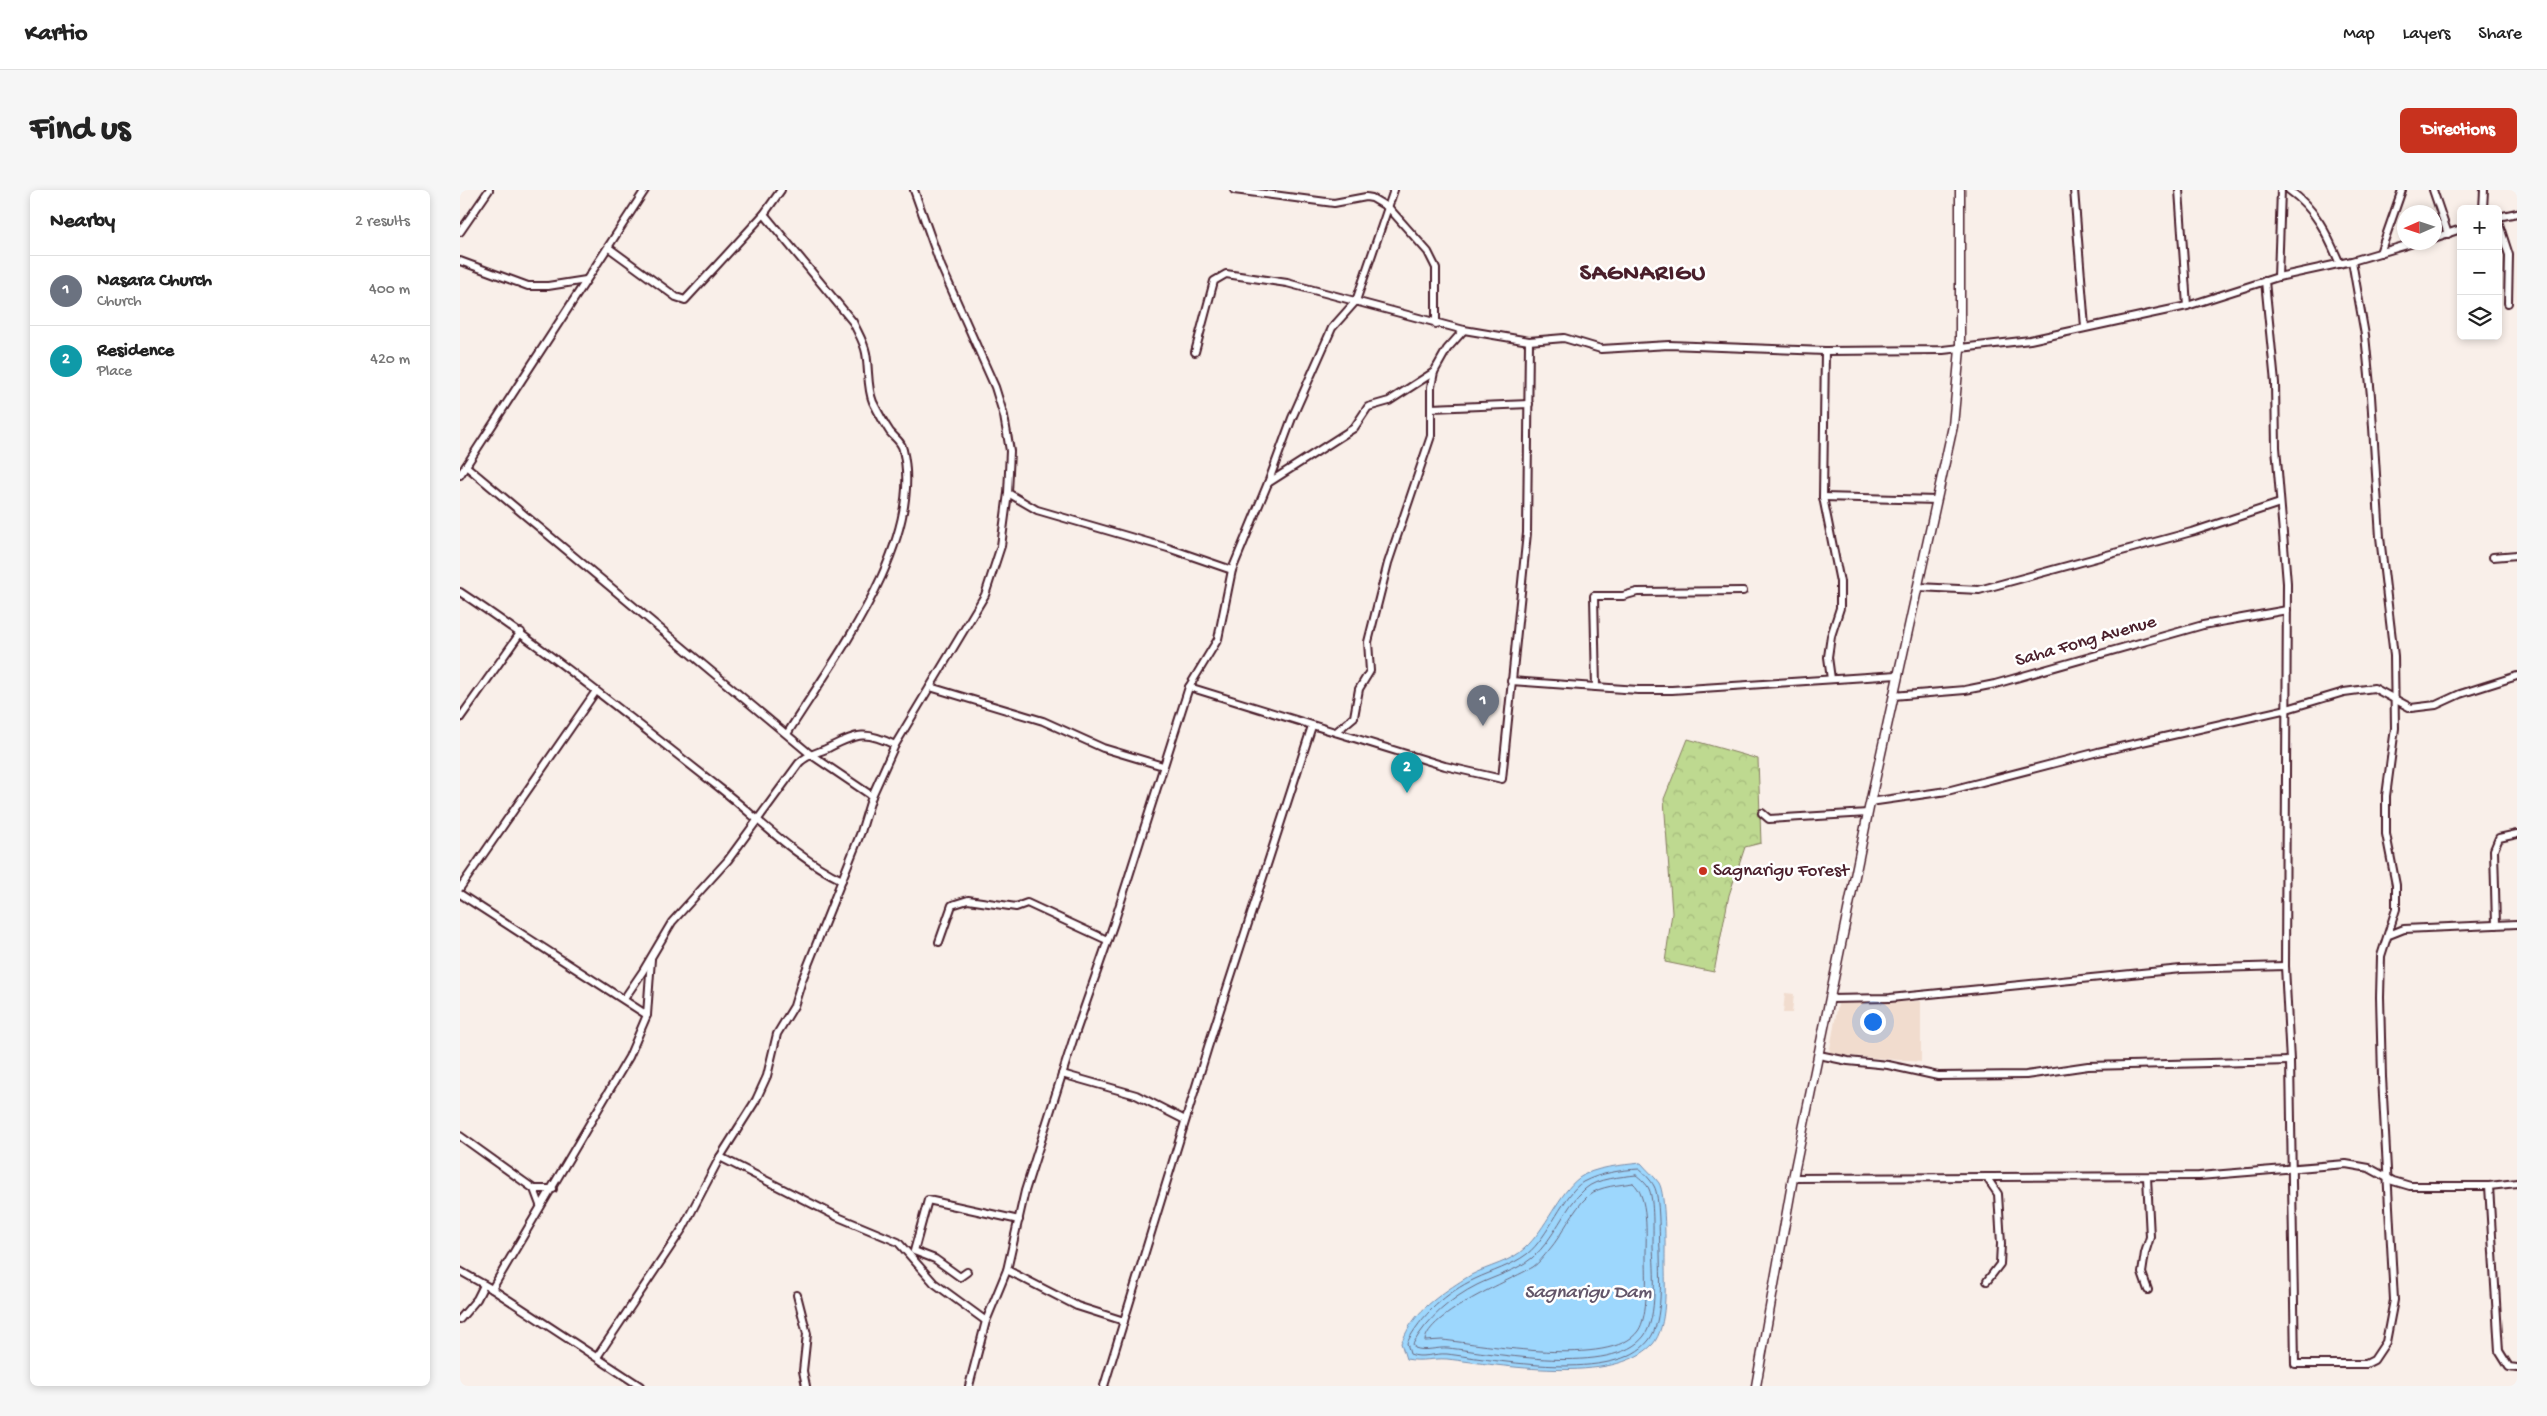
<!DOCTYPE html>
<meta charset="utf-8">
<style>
:root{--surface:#fff;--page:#f6f6f6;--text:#222;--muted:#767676;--line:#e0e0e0;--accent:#c8321e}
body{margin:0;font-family:"Gochi Hand",sans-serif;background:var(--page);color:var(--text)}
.controls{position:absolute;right:15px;top:15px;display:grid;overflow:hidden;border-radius:8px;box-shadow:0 2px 8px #0003}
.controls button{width:45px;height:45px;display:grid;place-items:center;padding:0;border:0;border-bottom:1px solid var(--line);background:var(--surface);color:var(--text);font:25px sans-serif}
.compass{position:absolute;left:1937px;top:15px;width:45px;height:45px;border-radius:50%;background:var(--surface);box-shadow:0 2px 8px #0003;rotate:267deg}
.you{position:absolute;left:1412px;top:831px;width:18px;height:18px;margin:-12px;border:4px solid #fff;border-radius:50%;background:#1a73e8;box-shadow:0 0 0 8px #1a73e833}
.badge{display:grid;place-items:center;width:32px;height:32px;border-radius:50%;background:var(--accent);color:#fff;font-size:16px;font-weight:700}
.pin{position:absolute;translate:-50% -41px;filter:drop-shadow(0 1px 2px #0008)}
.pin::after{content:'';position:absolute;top:26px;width:18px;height:15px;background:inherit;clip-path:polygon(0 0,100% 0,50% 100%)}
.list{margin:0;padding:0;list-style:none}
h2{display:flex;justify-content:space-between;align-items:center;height:65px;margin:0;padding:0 20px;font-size:21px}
h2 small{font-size:16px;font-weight:400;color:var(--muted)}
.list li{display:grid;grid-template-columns:32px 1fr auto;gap:15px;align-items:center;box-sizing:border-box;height:70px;padding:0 20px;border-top:1px solid var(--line)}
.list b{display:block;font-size:19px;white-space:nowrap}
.list p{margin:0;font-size:16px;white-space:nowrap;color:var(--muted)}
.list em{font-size:16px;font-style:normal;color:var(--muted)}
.icon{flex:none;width:28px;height:28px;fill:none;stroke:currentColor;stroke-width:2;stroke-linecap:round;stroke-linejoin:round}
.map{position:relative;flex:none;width:2057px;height:1196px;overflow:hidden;border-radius:8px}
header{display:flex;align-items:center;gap:30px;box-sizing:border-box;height:70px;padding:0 25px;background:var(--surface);border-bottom:1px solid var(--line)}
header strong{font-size:24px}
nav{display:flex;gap:28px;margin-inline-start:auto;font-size:18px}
.intro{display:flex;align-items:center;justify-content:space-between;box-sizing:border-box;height:120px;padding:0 30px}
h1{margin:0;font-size:35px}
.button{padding:12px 22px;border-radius:8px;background:var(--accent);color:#fff;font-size:18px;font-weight:700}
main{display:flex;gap:30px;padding:0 30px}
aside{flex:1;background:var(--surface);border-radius:8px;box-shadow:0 2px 8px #0003}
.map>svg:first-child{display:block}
.built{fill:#f1dcce}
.forest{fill:url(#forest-crowns);stroke:#847c5e}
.water{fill:#9dd7fd;stroke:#7c8da9}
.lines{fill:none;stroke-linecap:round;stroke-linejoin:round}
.shore{stroke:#6b697f;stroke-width:1}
.minor-casing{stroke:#4a1f2b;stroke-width:10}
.tertiary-casing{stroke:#4a1f2b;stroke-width:11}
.minor{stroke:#fff;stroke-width:6}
.tertiary{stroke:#fff;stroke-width:8}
.poi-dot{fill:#c8321e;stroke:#fff;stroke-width:2}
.labels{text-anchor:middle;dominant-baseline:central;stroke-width:5;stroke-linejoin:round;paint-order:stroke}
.street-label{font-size:19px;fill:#4a1f2b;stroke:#fff}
.poi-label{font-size:19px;fill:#4a1f2b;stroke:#fff;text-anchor:start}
.water-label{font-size:20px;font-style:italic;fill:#63566a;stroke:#fff}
.district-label{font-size:24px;font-weight:bold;letter-spacing:1px;fill:#4a1f2b;stroke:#fff}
</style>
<header>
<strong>Kartio</strong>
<nav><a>Map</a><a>Layers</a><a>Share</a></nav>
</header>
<div class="intro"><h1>Find us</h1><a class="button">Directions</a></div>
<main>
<aside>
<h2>Nearby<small>2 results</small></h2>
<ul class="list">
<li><span class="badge" style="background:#6b7280">1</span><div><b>Nasara Church</b><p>Church</p></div><em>400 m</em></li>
<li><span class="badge" style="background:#0f9aa8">2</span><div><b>Residence</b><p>Place</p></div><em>420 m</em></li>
</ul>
</aside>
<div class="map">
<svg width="2057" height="1196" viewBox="0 0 2057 1196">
<defs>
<pattern id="forest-crowns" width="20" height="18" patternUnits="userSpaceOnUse" patternTransform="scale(1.25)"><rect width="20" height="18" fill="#bed990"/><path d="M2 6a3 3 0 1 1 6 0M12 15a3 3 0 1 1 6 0" fill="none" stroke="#a5ba7c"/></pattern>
</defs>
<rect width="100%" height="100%" fill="#f9efe9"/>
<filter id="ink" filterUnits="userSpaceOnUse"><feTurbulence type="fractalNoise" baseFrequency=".02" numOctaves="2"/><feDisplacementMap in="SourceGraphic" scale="10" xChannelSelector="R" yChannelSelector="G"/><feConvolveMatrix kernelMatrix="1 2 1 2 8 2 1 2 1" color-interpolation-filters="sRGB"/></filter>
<g filter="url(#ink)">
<g class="built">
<path d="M 1325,803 L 1334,804 L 1332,823 L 1323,823 Z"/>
<path d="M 1461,811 L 1461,872 L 1369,864 L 1378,814 Z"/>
</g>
<path class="forest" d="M 1228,549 L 1298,569 L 1301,653 L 1285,657 L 1269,705 L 1254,782 L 1205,772 L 1212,723 L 1204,609 Z"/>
<path class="water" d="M 1181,973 C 1187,980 1194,986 1199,993 C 1206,1005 1205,1057 1205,1072 C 1205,1095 1208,1136 1193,1154 C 1153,1196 1041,1175 987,1169 C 973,1168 962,1172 946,1169 L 941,1153 C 945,1146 948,1137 954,1130 C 965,1114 994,1095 1011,1085 C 1028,1076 1051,1072 1065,1058 C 1086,1039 1099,1003 1119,988 C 1133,977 1163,975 1181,973 Z"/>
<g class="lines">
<g class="shore">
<path d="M 1179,979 C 1184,983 1191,990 1194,996 C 1200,1006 1199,1047 1200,1060 C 1200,1084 1204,1131 1189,1150 C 1156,1194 1036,1170 987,1164 C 974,1163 962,1169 950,1164 L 947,1153 C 960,1126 987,1102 1015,1089 C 1032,1081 1051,1076 1067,1064 C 1088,1048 1105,1002 1123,992 C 1140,983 1161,980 1179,979 Z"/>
<path d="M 1176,985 C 1180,988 1187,994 1189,999 C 1194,1009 1193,1044 1193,1056 C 1194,1079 1198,1128 1184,1146 C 1153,1187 1034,1163 988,1158 C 977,1157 965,1162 955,1158 L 953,1154 C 967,1129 991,1108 1017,1095 C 1035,1086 1056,1081 1072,1068 C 1095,1049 1103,1018 1125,999 C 1137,988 1161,987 1176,985 Z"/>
<path d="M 1173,993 C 1189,1006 1186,1046 1186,1066 C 1186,1084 1189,1126 1178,1141 C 1151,1179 1024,1154 982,1150 L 965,1151 C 967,1124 1051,1090 1073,1077 C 1079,1073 1084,1066 1089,1060 C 1103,1044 1112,1020 1129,1005 C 1140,996 1160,995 1173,993 Z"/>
</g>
<g class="minor-casing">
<g id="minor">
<path d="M 454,0 L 481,76 L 535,197 L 544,226 L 550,261 L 548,303 L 577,320 L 708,358 L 772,380"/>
<path d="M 774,0 L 874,13 L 906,7 L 912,8 L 929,18 L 968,62 L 976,78 L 976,134"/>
<path d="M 1614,0 L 1625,137"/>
<path d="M 1719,0 L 1727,116"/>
<path d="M 1829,0 C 1856,19 1867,44 1880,74"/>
<path d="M 1973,0 L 1988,44"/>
<path d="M 2023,19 L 2024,0"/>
<path d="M 304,24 L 393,132 C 398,143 404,152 406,163 C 409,179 407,198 413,212 C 418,222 424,233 430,242 C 435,248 442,252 443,260 C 465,353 373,470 327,544"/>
<path d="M 2038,27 L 2057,23"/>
<path d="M 2038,31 L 2049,65 L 2048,113"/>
<path d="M 0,42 L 29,0"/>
<path d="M 1974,48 L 2001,39"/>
<path d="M 149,58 L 216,107 L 225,110 L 304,24 L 321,0"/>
<path d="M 1920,63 L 1942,0"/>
<path d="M 0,71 L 68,96 L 88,96 L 126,90"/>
<path d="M 1818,87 L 1821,0"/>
<path d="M 1805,91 L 1815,193 L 1816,257 L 1827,393 L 1825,776 L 1830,871 L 1835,1174 L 1906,1174 L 1914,1170 L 1926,1152 L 1934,1110 L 1922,887 L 1920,807 L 1921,766 L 1936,719 L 1936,695 L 1926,644 L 1926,606 L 1935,538 L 1934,466 L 1920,347 L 1911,206 L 1905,145 L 1892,71"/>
<path d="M 1365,161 L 1363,307 L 1380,392 L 1380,418 L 1371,446 L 1368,467 L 1371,489"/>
<path d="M 735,162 L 754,91 L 766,84 L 827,93 L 1004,140 L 1069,151 L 1104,148 L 1141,159 L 1209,155 L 1365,161 L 1483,160 L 1570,150 L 1685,125 L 1727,116 L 1818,87 L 1892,71 L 1957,52"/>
<path d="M 971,218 L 1069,214"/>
<path d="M 6,276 L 350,564 L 412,606"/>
<path d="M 0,285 L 185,0"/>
<path d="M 808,293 L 894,238 L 908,217 L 929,211 L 974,182"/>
<path d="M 1363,307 L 1477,310"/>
<path d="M 2033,367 L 2057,365"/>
<path d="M 1458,397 L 1519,400 L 1735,341 L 1820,313"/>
<path d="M 0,402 C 91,462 175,532 261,599 C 301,631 336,668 382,690"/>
<path d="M 1051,491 L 1178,500 L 1212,500 L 1437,485"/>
<path d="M 470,497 L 583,531 L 643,558 L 703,576"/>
<path d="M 729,497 L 985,576 L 1042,589 L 1067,343 L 1069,151"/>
<path d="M 1136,497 L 1134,406 L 1163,406 L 1177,402 L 1283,401"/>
<path d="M 1433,506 L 1505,500 L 1535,494 L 1743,435 L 1827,420"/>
<path d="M 0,528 L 61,442"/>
<path d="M 876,542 L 894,527 L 899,499 L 910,481 L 908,452 L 928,373 L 971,246 L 971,197 L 974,182 L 987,159 L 1004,140"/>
<path d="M 1410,612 L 1487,601 L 1638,562 L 1827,519 L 1884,502 L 1914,498 L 1951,518 L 1976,515 L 2000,504 L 2057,486"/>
<path d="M 1302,623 L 1309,629 L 1408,623"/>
<path d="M 0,698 L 136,501"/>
<path d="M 0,704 L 187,825"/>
<path d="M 2036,735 L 2034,660 L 2039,648 L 2057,644"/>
<path d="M 1929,745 L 1944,739 L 2057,734"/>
<path d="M 479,752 L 492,715 L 508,710 L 556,717 L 567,713 L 647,750"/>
<path d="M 164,809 L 183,781 L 212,732 L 268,670 L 339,573 C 349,563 359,563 370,557 C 398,543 406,541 435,555 L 525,405 L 541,356 L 548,303"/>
<path d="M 1370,809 L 1430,808 L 1721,779 L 1825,776"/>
<path d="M 1359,865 L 1388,871 L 1428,875 L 1478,886 L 1566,885 L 1628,876 L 1830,871"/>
<path d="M 602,884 L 676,905 L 725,930"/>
<path d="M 0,946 L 74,999 L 93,999"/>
<path d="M 260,967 L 378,1027 L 438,1052 L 474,1093 L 526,1131"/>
<path d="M 1687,987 L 1690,1047 L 1685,1063 L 1682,1083 L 1688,1100"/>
<path d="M 1333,988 L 1739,986 L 1886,974 L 1909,978 L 1933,991 L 1950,996 L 2029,996 L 2057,993"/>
<path d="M 1527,988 L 1538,1004 L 1541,1054 L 1540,1074 L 1527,1091"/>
<path d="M 2029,996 L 2039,1161 L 2049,1177 L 2057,1178"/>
<path d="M 74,999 L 80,1015"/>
<path d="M 547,1080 L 617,1116 L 664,1131"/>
<path d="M 0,1081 L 32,1099 L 180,1196"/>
<path d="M 507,1082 L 500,1087 L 475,1069 L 454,1061 L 468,1010 L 559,1030"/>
<path d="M 32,1099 L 169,867 L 187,825 L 191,769"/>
<path d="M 337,1105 L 347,1144 L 343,1181 L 346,1196"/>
<path d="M 0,1129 L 17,1109 L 24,1095"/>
<path d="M 137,1167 L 223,1038 L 260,967 L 296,910 L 307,886 L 317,844 L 334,816 L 342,790 L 401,642 L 412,606 L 435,555"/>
<path d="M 509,1196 L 526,1131 L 547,1080 L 565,1001 L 613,850 L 654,733 L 729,497 L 758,449 L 772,380 L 808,293 L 832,228 L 872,138 L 896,111 L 934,0"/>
<path d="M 644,1196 L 748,857 L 852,536"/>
</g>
</g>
<g class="tertiary-casing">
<path id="tertiary" d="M 1296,1196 L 1333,988 L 1409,618 L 1493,236 L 1500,159 L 1500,0"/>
</g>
<use href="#minor" class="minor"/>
<use href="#tertiary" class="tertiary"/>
</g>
</g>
<circle class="poi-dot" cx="1243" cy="681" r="5"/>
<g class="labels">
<g class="street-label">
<text transform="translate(1626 452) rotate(-16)">Saha Fong Avenue</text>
</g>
<g class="poi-label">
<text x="1253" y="681">Sagnarigu Forest</text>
</g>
<g class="water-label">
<text x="1128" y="1103">Sagnarigu Dam</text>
</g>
<g class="district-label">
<text x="1183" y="84">SAGNARIGU</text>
</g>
</g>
</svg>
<div class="controls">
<button>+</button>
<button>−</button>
<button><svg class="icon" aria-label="layers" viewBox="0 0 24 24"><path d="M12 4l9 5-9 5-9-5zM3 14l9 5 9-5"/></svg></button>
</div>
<svg class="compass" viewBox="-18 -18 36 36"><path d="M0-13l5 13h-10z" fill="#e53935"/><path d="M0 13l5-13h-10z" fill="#767676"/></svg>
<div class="you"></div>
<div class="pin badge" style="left:1023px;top:536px;background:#6b7280">1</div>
<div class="pin badge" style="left:947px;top:603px;background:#0f9aa8">2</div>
</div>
</main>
